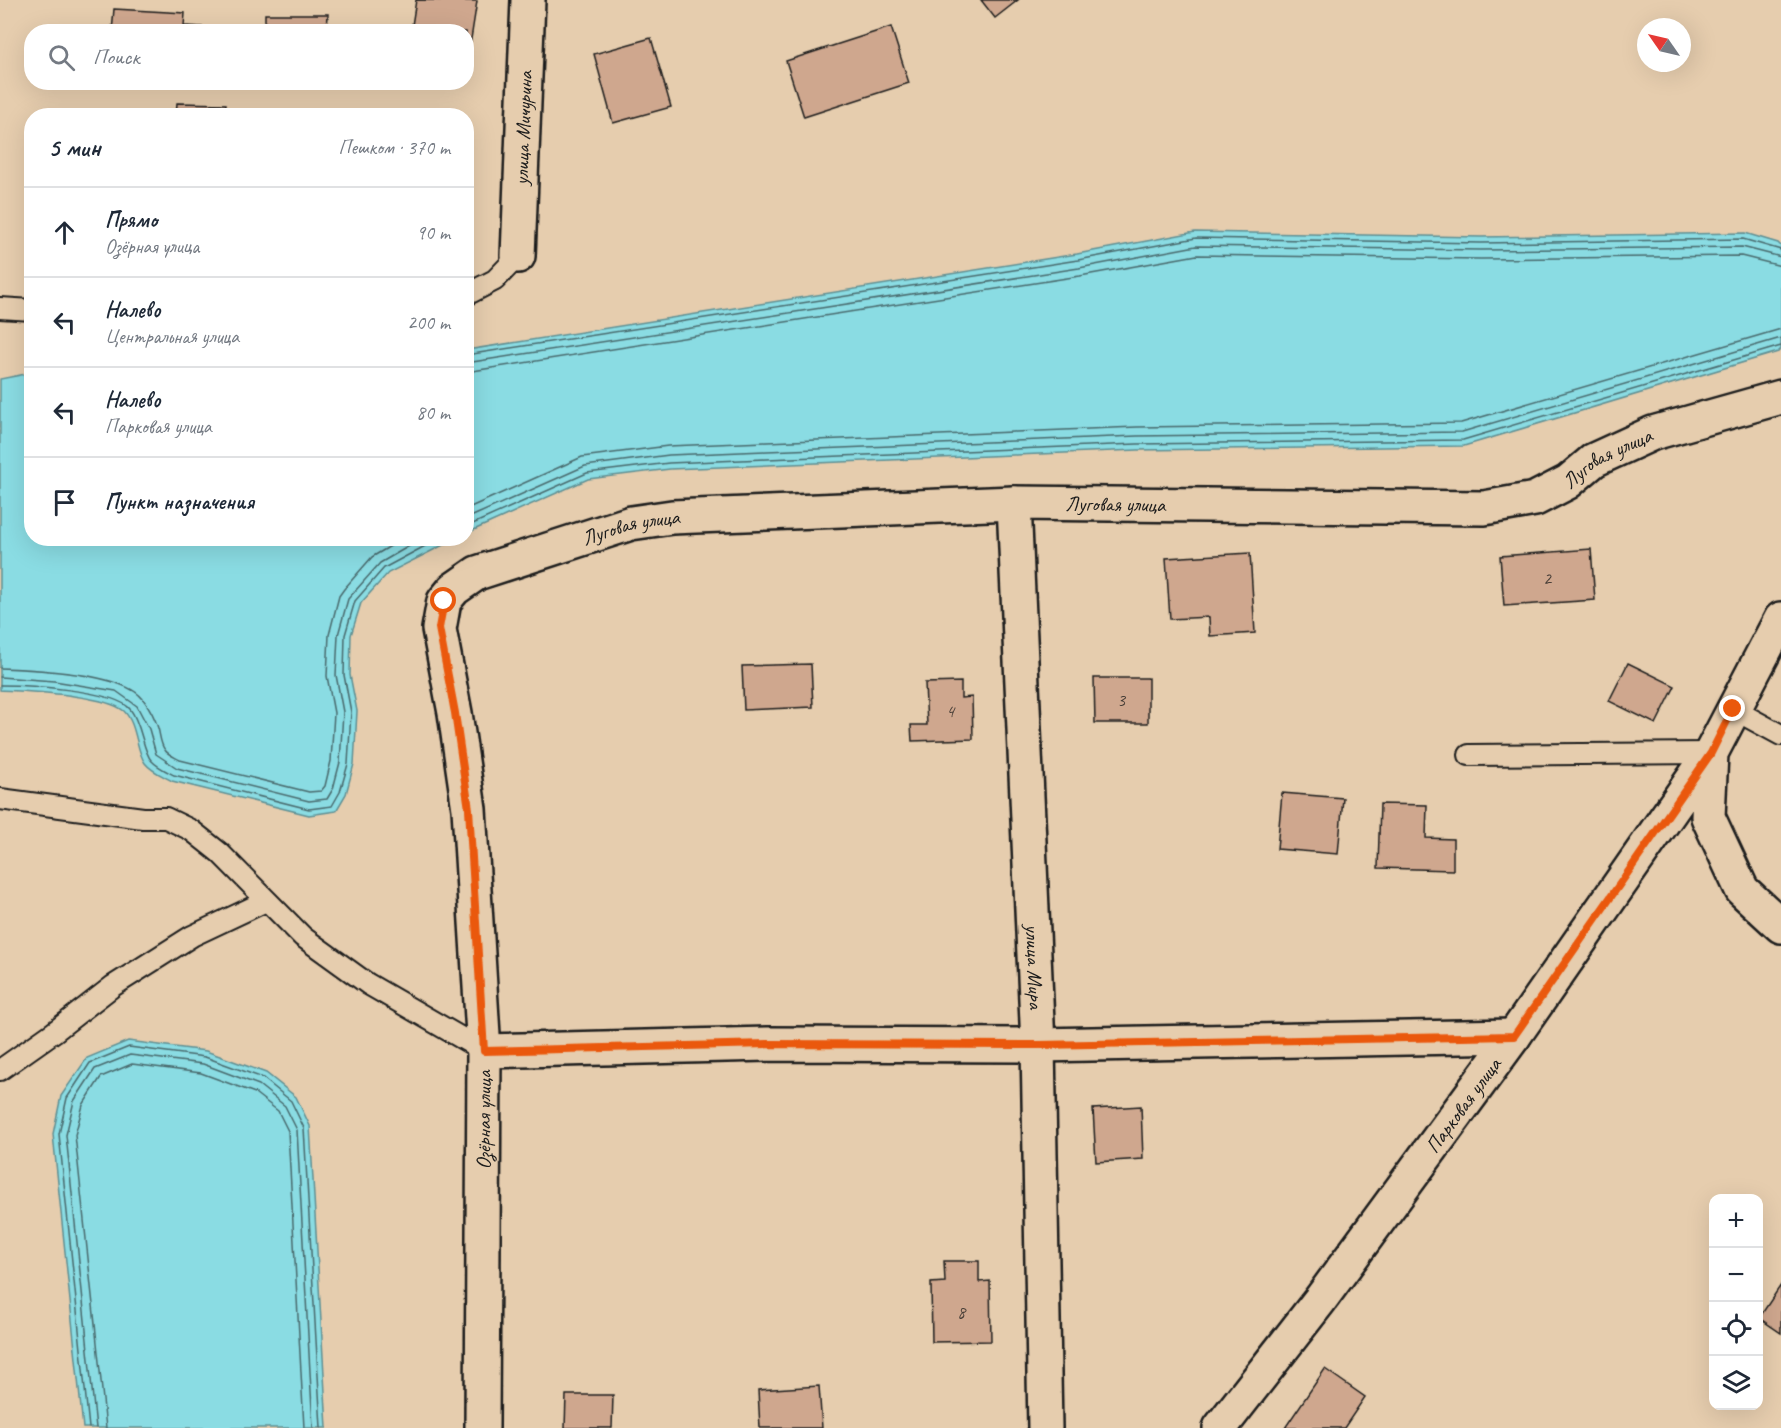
<!DOCTYPE html>
<html lang="ru">
<meta charset="utf-8">
<style>
:root{--surface:#fff;--page:#f2f2f3;--text:#1f2937;--muted:#747a83;--line:#e0e1e3}
body{margin:0;font-family:Caveat,sans-serif;background:var(--page);color:var(--text)}
.controls{position:absolute;right:18px;bottom:18px;display:grid;overflow:hidden;border-radius:12px;box-shadow:0 6px 24px #0002}
.controls button{width:54px;height:54px;display:grid;place-items:center;padding:0;border:0;border-bottom:2px solid var(--line);background:var(--surface);color:var(--text);font:30px sans-serif}
.compass{position:absolute;left:1637px;top:18px;width:54px;height:54px;border-radius:50%;background:var(--surface);box-shadow:0 6px 24px #0002;rotate:304deg}
.stop{position:absolute;width:18px;height:18px;margin:-14px;border:4px solid #ea580c;border-radius:50%;background:#fff}
.stop.end{background:#ea580c;border-color:#fff;box-shadow:0 2px 6px #0008}
.list{margin:0;padding:0;list-style:none}
h2{display:flex;justify-content:space-between;align-items:center;height:78px;margin:0;padding:0 24px;font-size:26px}
h2 small{font-size:20px;font-weight:400;color:var(--muted)}
.list li{display:grid;grid-template-columns:39px 1fr auto;gap:18px;align-items:center;box-sizing:border-box;height:90px;padding:0 24px;border-top:2px solid var(--line)}
.list b{display:block;font-size:22px;white-space:nowrap}
.list p{margin:0;font-size:20px;white-space:nowrap;color:var(--muted)}
.list em{font-size:20px;font-style:normal;color:var(--muted)}
.icon{flex:none;width:33px;height:33px;fill:none;stroke:currentColor;stroke-width:2;stroke-linecap:round;stroke-linejoin:round}
.map{position:relative;flex:none;width:1781px;height:1428px;overflow:hidden}
.search{position:absolute;background:var(--surface);box-shadow:0 6px 24px #0002;left:24px;top:24px;width:450px;height:66px;display:flex;align-items:center;gap:15px;box-sizing:border-box;padding:0 21px;border-radius:24px;color:var(--muted);font-size:22px}
.panel{position:absolute;background:var(--surface);box-shadow:0 6px 24px #0002;left:24px;top:108px;width:450px;height:438px;border-radius:24px}
.map>svg:first-child{display:block}
.water{fill:#8adce3;stroke:#5e8f93;stroke-width:1.5}
.lines{fill:none;stroke-linecap:round;stroke-linejoin:round}
.shore{stroke:#48696c;stroke-width:1.5}
.building{fill:#cfa78e;stroke:#1c1c1c;stroke-width:1.5}
.service-casing{stroke:#1c1c1c;stroke-width:24}
.minor-casing{stroke:#1c1c1c;stroke-width:38}
.tertiary-casing{stroke:#1c1c1c;stroke-width:38}
.service{stroke:#e6cdae;stroke-width:20}
.minor{stroke:#e6cdae;stroke-width:33}
.tertiary{stroke:#e6cdae;stroke-width:33}
.route{stroke:#ea580c;stroke-width:8}
.labels{text-anchor:middle;dominant-baseline:central;stroke-width:6;stroke-linejoin:round;paint-order:stroke}
.number-label{font-size:18px;fill:#493f38}
.street-label{font-size:21px;fill:#1c1c1c;stroke:#e6cdae}
</style>
<div class="map">
<svg width="1781" height="1428" viewBox="0 0 1781 1428">
<rect width="100%" height="100%" fill="#e6cdae"/>
<filter id="ink" filterUnits="userSpaceOnUse"><feTurbulence type="fractalNoise" baseFrequency=".0167" numOctaves="2"/><feDisplacementMap in="SourceGraphic" scale="12" xChannelSelector="R" yChannelSelector="G"/><feConvolveMatrix kernelMatrix="1 2 1 2 8 2 1 2 1" color-interpolation-filters="sRGB"/></filter>
<g filter="url(#ink)">
<g class="water">
<path d="M 1195,232 L 1481,237 L 1745,233 L 1778,243 L 1781,246 L 1781,349 L 1778,352 L 1464,446 L 1138,450 L 670,469 L 588,479 L 467,533 L 467,350 L 1077,254 Z"/>
<path d="M 31,373 L 32,538 L 455,539 L 388,573 L 361,603 L 351,635 L 350,675 L 357,711 L 354,764 L 346,794 L 336,811 L 309,815 L 172,781 C 163,776 151,771 145,763 C 136,751 137,724 124,711 C 104,694 27,692 0,690 L 0,379 Z"/>
<path d="M 128,1041 L 206,1051 L 266,1073 L 296,1097 L 310,1126 L 327,1428 L 83,1428 L 53,1134 L 61,1096 L 87,1058 Z"/>
</g>
<g class="lines">
<g class="shore">
<path d="M 466,355 L 1078,260 L 1196,238 L 1481,243 L 1743,239 L 1781,250"/>
<path d="M 466,363 L 1079,268 L 1196,246 L 1481,250 L 1742,247 L 1781,257"/>
<path d="M 466,372 L 1080,276 L 1197,255 L 1481,259 L 1741,256 L 1781,266"/>
<path d="M 466,509 L 582,457 L 668,446 L 1137,427 L 1461,423 L 1781,329"/>
<path d="M 466,519 L 585,466 L 669,455 L 1137,436 L 1462,432 L 1781,338"/>
<path d="M 466,527 L 587,473 L 669,463 L 1137,444 L 1463,440 L 1781,346"/>
<path d="M 0,668 C 32,669 123,673 143,699 C 149,707 155,718 158,728 C 160,734 160,744 165,750 C 168,755 175,757 180,760 L 309,792 L 321,791 L 325,786 L 331,761 L 334,713 L 327,676 L 329,635 L 339,596 L 344,589 L 372,557 L 404,538"/>
<path d="M 0,677 L 54,681 L 116,691 L 137,706 L 149,729 L 156,754 L 177,768 L 309,801 L 327,799 L 333,789 L 340,762 L 343,712 L 336,675 L 338,635 L 348,599 L 380,563 L 423,538"/>
<path d="M 0,685 C 25,685 115,690 130,709 C 141,722 143,751 151,760 C 157,767 166,771 174,775 L 309,809 L 332,806 L 340,792 L 348,764 L 351,712 L 344,675 L 345,635 L 355,601 L 384,568 L 440,538"/>
<path d="M 89,1428 L 59,1134 L 67,1098 L 90,1063 L 129,1047 L 205,1057 L 263,1078 L 291,1101 L 304,1128 L 321,1428"/>
<path d="M 96,1428 L 66,1135 L 74,1101 L 95,1069 L 130,1055 L 203,1064 L 259,1085 L 285,1106 L 297,1130 L 313,1428"/>
<path d="M 106,1428 L 75,1135 L 83,1105 L 101,1077 L 132,1064 L 201,1073 L 255,1093 L 278,1111 L 288,1131 L 304,1428"/>
</g>
</g>
<g class="building">
<path d="M 416,0 L 477,1 L 468,58 L 466,32 L 411,32 Z"/>
<path d="M 981,0 L 1018,0 L 995,18 Z"/>
<path d="M 114,9 L 185,13 L 184,26 L 202,27 L 201,32 L 112,32 Z"/>
<path d="M 265,14 L 328,14 L 327,32 L 265,32 Z"/>
<path d="M 891,27 L 909,83 L 804,117 L 786,61 Z"/>
<path d="M 651,38 L 671,107 L 613,123 L 594,54 Z"/>
<path d="M 137,82 L 199,82 L 198,86 Z"/>
<path d="M 177,103 L 226,104 L 225,116 L 176,116 Z"/>
<path d="M 1591,549 L 1595,600 L 1504,606 L 1500,556 Z"/>
<path d="M 1250,553 L 1255,633 L 1210,636 L 1209,617 L 1170,619 L 1166,558 Z"/>
<path d="M 1628,663 L 1675,686 L 1656,724 L 1609,701 Z"/>
<path d="M 811,664 L 813,707 L 744,710 L 742,666 Z"/>
<path d="M 1094,678 L 1148,678 L 1148,723 L 1095,723 Z"/>
<path d="M 961,682 L 961,698 L 972,697 L 973,739 L 912,741 L 911,725 L 927,725 L 925,683 Z"/>
<path d="M 1282,793 L 1343,798 L 1338,854 L 1277,849 Z"/>
<path d="M 1380,804 L 1427,805 L 1426,838 L 1453,839 L 1453,870 L 1378,868 Z"/>
<path d="M 1141,1106 L 1143,1159 L 1096,1162 L 1093,1109 Z"/>
<path d="M 944,1261 L 979,1261 L 979,1282 L 990,1281 L 991,1341 L 932,1342 L 931,1283 L 945,1282 Z"/>
<path d="M 1781,1285 L 1781,1333 L 1759,1318 Z"/>
<path d="M 1325,1369 L 1365,1397 L 1344,1428 L 1285,1428 Z"/>
<path d="M 819,1386 L 822,1428 L 760,1428 L 758,1390 Z"/>
<path d="M 566,1395 L 613,1395 L 612,1428 L 565,1428 Z"/>
</g>
<g class="lines">
<g class="service-casing">
<g id="service">
<path d="M 466,295 L 495,280 L 518,256"/>
<path d="M 0,308 L 32,310"/>
<path d="M 1733,709 L 1781,735"/>
<path d="M 1469,755 L 1711,753"/>
<path d="M 0,799 L 143,818 L 166,818 L 191,830 L 220,853 L 303,937 L 368,984 L 484,1051"/>
<path d="M 0,1070 L 54,1032 L 113,986 L 192,936 L 266,901"/>
</g>
</g>
<g class="minor-casing">
<g id="minor">
<path id="s1" d="M 518,256 L 528,0"/>
<path id="s2" d="M 1014,503 L 1038,1045 L 1045,1428"/>
<path d="M 484,1051 L 768,1044 L 1038,1045 L 1514,1036"/>
<path id="s3" d="M 482,1428 L 484,1051 L 469,809 L 455,713 L 439,629 L 444,601 L 454,589 L 477,573 L 631,523 L 672,517 L 1014,503 L 1484,508 L 1535,499 L 1568,482 L 1594,460 L 1653,433 L 1781,397"/>
<path id="s4" d="M 1220,1428 L 1320,1300 L 1514,1036 L 1711,753"/>
</g>
</g>
<g class="tertiary-casing">
<path id="tertiary" d="M 1781,619 L 1711,753 L 1708,817 L 1742,890 L 1781,926"/>
</g>
<use href="#service" class="service"/>
<use href="#minor" class="minor"/>
<use href="#tertiary" class="tertiary"/>
</g>
</g>
<g class="lines" filter="url(#ink)">
<path class="route" d="M 444,601 L 439,628 L 455,713 L 469,809 L 484,1051 L 768,1044 L 1038,1045 L 1514,1036 L 1711,753 L 1733,709"/>
</g>
<g class="labels">
<g class="number-label">
<text x="1547" y="578">2</text>
<text x="1121" y="700">3</text>
<text x="950" y="711">4</text>
<text x="961" y="1312">8</text>
</g>
<g class="street-label">
<text stroke="none"><textPath href="#s1" startOffset="128">улица Мичурина</textPath></text>
<text stroke="none"><textPath href="#s3" startOffset="2025">Луговая улица</textPath></text>
<text stroke="none"><textPath href="#s3" startOffset="1521">Луговая улица</textPath></text>
<text stroke="none"><textPath href="#s3" startOffset="1035">Луговая улица</textPath></text>
<text stroke="none"><textPath href="#s2" startOffset="464">улица Мира</textPath></text>
<text stroke="none"><textPath href="#s4" startOffset="404">Парковая улица</textPath></text>
<text stroke="none"><textPath href="#s3" startOffset="308">Озёрная улица</textPath></text>
</g>
</g>
</svg>
<div class="controls">
<button>+</button>
<button>−</button>
<button><svg class="icon" aria-label="locate" viewBox="0 0 24 24"><circle cx="12" cy="12" r="6"/><path d="M12 2v4M12 18v4M2 12h4M18 12h4"/></svg></button>
<button><svg class="icon" aria-label="layers" viewBox="0 0 24 24"><path d="M12 4l9 5-9 5-9-5zM3 14l9 5 9-5"/></svg></button>
</div>
<svg class="compass" viewBox="-18 -18 36 36"><path d="M0-13l5 13h-10z" fill="#e53935"/><path d="M0 13l5-13h-10z" fill="#747a83"/></svg>
<div class="stop" style="left:444px;top:601px"></div>
<div class="stop end" style="left:1733px;top:709px"></div>
<div class="search"><svg class="icon" aria-label="search" viewBox="0 0 24 24"><circle cx="10" cy="10" r="6"/><path d="M15 15l6 6"/></svg>Поиск</div>
<section class="panel">
<h2>5 мин<small>Пешком · 370 m</small></h2>
<ul class="list">
<li><svg class="icon" aria-label="ahead" viewBox="0 0 24 24"><path d="M12 20V5M6 11l6-6 6 6"/></svg><div><b>Прямо</b><p>Озёрная улица</p></div><em>90 m</em></li>
<li><svg class="icon" aria-label="left" viewBox="0 0 24 24"><path d="M17 20v-9H6M10 6l-5 5 5 5"/></svg><div><b>Налево</b><p>Центральная улица</p></div><em>200 m</em></li>
<li><svg class="icon" aria-label="left" viewBox="0 0 24 24"><path d="M17 20v-9H6M10 6l-5 5 5 5"/></svg><div><b>Налево</b><p>Парковая улица</p></div><em>80 m</em></li>
<li><svg class="icon" aria-label="arrive" viewBox="0 0 24 24"><path d="M6 21V4h12l-3 4 3 4H6"/></svg><div><b>Пункт назначения</b></div></li>
</ul>
</section>
</div>
